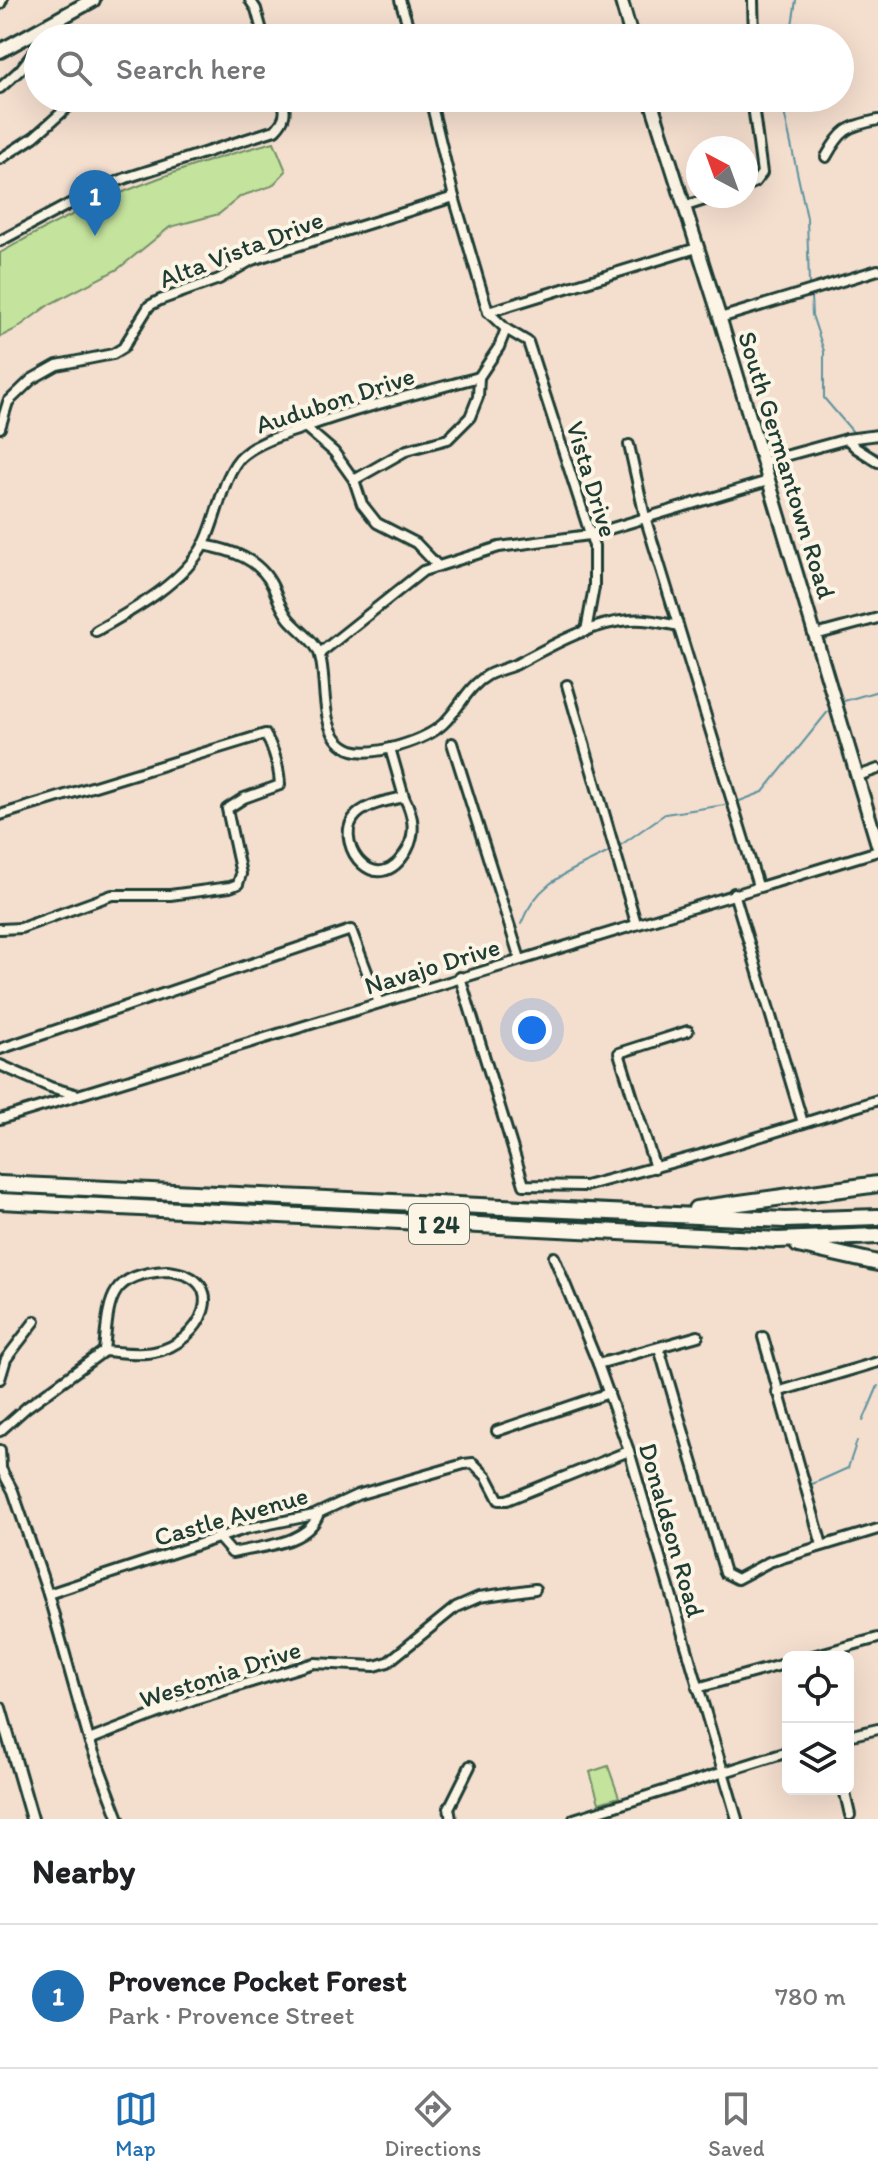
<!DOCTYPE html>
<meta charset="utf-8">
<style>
:root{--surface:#fff;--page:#f6f6f6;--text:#202124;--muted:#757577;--line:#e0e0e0;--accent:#1f6fb2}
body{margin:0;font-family:Itim,sans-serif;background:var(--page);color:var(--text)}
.controls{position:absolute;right:24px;bottom:24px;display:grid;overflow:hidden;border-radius:12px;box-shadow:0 8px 32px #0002}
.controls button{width:72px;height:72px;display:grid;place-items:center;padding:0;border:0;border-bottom:2px solid var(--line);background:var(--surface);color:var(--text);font:40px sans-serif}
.compass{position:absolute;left:686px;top:136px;width:72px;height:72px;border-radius:50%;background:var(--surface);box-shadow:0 8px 32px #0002;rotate:319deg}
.you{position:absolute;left:532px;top:1030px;width:28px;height:28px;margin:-20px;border:6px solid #fff;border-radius:50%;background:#1a73e8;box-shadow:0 0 0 12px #1a73e833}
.badge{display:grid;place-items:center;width:52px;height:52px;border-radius:50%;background:var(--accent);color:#fff;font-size:26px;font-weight:700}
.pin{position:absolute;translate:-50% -66px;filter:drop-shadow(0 2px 4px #0008)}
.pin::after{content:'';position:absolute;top:42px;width:28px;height:24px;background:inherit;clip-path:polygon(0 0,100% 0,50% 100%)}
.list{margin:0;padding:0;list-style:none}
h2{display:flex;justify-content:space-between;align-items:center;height:104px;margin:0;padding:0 32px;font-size:34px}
h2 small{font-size:26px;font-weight:400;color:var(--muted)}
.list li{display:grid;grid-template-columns:52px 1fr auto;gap:24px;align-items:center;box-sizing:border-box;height:144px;padding:0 32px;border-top:2px solid var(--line)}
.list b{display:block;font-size:30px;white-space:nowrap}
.list p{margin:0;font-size:26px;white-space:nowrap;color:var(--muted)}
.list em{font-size:26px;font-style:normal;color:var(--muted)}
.icon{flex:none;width:44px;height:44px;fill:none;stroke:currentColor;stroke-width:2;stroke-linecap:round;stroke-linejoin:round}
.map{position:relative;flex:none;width:878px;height:1819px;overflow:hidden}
.search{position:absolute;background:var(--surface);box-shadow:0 8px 32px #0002;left:24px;right:24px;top:24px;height:88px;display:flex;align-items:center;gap:20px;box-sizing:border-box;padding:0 28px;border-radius:44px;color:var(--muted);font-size:30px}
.sheet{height:248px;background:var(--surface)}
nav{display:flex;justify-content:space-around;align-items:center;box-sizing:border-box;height:112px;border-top:2px solid var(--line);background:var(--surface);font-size:22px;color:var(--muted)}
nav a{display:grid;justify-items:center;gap:4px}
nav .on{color:var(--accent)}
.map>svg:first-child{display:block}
.green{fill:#c4e39c;stroke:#729068;stroke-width:2}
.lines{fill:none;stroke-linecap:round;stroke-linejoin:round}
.stream{stroke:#5d939f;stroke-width:2}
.minor-casing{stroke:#1f3d34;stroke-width:14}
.tertiary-casing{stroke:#1f3d34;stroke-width:16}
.secondary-casing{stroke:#1f3d34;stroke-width:17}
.primary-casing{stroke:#1f3d34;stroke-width:18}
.motorway-casing{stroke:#1f3d34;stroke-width:20}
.minor{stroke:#fcf5e5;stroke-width:8}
.tertiary{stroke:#fcf5e5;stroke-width:10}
.secondary{stroke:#fcf5e5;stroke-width:11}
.primary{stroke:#fcf5e5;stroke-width:12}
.motorway{stroke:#fcf5e5;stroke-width:14}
.labels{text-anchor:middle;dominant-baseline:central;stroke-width:8;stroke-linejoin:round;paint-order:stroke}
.shield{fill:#fcf5e5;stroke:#617469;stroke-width:2}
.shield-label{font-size:24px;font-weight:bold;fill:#1f3d34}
.street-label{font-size:26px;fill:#1f3d34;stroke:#fcf5e5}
</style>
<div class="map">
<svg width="878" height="1819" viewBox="0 0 878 1819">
<rect width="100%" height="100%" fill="#f4dece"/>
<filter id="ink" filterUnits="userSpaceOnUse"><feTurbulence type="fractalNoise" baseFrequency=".0125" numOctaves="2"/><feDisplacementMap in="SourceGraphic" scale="16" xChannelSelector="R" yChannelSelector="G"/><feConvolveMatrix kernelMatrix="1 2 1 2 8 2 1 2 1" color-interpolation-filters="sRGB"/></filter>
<g filter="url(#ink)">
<g class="green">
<path d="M 274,142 L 286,171 L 272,186 L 241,196 L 219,214 L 170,227 L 118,269 L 50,304 L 16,329 L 0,337 L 0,253 C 85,203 178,167 274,142 Z"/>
<path d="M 608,1766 L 619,1797 L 599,1803 L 590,1772 Z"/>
</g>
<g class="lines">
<g class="stream">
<path d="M 790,38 L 796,0"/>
<path d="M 781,98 L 807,218 L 809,284"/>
<path d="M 811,297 L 812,315 L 824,351 L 824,398 L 853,432"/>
<path d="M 863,443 L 869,450 L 878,454"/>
<path d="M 844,701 L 878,691"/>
<path d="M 737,802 L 763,792 L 830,709"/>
<path d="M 618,847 L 665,814 L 725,805"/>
<path d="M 521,924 C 538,880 570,872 609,852"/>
<path d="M 863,1421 L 878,1386"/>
<path d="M 810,1485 L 848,1468 L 857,1441"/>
</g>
<g class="minor-casing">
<g id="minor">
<path d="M 250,0 L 256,9 L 264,38"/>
<path d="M 400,0 L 412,38"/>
<path d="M 753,0 L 754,38"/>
<path d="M 0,4 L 2,0"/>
<path d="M 0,88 L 20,70 L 38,47"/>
<path d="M 430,98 L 454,197 L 488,312 L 506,329 L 528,342 L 594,546 L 594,587 L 586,631"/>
<path d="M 826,157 C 841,130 847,126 878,120"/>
<path d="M 0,159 L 34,137 L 69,106"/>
<path d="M 746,186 L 755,182 L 762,173 L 752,98"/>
<path d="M 686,206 L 717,196"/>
<path d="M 0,241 L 92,192 L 126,178 L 275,130 C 285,120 287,112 282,98"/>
<path d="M 488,312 L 697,248"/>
<path d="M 720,318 L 878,270"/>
<path d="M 305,427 L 334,452 L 354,480 L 362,504 L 377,523 L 416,543 L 438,566"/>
<path d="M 0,428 L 8,402 L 32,379 L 57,365 L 113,354 L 123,348 L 149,306 L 160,300 L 219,279 L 252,260 L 454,197"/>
<path d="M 847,439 L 856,448 L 878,462"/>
<path d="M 629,445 L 645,517 L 758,886"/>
<path d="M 763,462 L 847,439 L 878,435"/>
<path d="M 354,480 L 407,450 L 448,439 L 470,417 L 478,397 L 479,377"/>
<path d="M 203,545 C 232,550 260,559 273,587 C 278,599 281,609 289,619 C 298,630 317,642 320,656 C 328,683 317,738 352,750 C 375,757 426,740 443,724 C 460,708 467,687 488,675 C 497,670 508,668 517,664 C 551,646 590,623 630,620 C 646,618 663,623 678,626"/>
<path d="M 96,631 C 133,610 183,583 204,544 C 217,520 223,472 243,455 C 260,441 283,435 303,428 C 361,407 420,393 479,377 L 499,347 L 506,329"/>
<path d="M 815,635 L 878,618"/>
<path d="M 320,653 L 423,571 L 499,547 L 589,535 L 768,481"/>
<path d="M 567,685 L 636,923"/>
<path d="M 452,743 L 520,959"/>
<path d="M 390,748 L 404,797"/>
<path d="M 858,776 L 878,769"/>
<path d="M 404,797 C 413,814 417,832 407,850 C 377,902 335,845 353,819 C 363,804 388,801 404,797 Z"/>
<path d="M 0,815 L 265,734 C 274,749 279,767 280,785 L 244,798 L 227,809 L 241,874 L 238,884 L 230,887 L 170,895 L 112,895 L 21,928 L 0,929"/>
<path d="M 734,893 L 803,1123"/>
<path d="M 460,977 L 524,1185 L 585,1186 L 700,1155 L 878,1100"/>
<path d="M 0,1049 L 351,930 L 379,1003"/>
<path d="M 0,1065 L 50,1087 L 78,1095 L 878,851"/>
<path d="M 0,1119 L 76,1096"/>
<path d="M 655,1168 L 619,1053 L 688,1031"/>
<path d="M 554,1257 L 598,1364 L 629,1451 L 737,1819"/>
<path d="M 167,1271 C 234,1277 201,1344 154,1352 C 138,1355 120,1352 104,1351 C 109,1301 107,1274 167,1271 Z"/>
<path d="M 763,1337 L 822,1545"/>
<path d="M 659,1348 L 725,1573 L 737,1579 L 769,1562 L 878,1529"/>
<path d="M 598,1364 L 698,1336"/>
<path d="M 0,1379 L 6,1359 L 35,1321"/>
<path d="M 777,1392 L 878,1362"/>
<path d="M 0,1431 L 27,1407 L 104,1351"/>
<path d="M 497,1431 L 609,1393"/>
<path d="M 0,1450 L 1,1466"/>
<path d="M 0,1467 L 13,1491 L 48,1594 L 89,1740 L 119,1819"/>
<path d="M 218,1537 L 232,1553 C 261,1546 308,1545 319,1513"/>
<path d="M 48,1594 L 245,1529 L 314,1515 L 357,1495 L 464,1464 L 473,1463 L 487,1477 L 499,1500 L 507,1500 L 629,1451"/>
<path d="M 809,1657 L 878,1638"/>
<path d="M 697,1688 L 788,1663"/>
<path d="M 848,1736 L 878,1729"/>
<path d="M 89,1740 L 195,1699 L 314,1663 L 375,1666 L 388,1662 L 456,1607 L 479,1597 L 535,1589"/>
<path d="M 844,1789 L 850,1815"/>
<path d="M 451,1819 L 449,1808 L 470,1766"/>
<path d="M 574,1819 L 788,1752"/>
</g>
</g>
<g class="tertiary-casing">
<path id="tertiary" d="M 0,1708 L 32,1819"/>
</g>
<g class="secondary-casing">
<g id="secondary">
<path d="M 621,0 L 632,38"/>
<path d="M 650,98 L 720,318 L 878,846"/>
</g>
</g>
<g class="primary-casing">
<path id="primary" d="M 0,51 L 93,0"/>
</g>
<g class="motorway-casing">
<g id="motorway">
<path d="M 0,1184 L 785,1220 L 878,1217"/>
<path d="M 0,1201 L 778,1240 L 878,1236"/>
<path d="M 696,1209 L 878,1184"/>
<path d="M 798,1245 L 878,1263"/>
</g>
</g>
<use href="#minor" class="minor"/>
<use href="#tertiary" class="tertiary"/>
<use href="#secondary" class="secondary"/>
<use href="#primary" class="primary"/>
<use href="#motorway" class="motorway"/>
</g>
</g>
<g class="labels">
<rect class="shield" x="409" y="1204" width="60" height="40" rx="6"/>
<g class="shield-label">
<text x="439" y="1224">I 24</text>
</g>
<g class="street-label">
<text transform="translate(241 249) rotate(-21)">Alta Vista Drive</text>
<text transform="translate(335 400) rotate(-18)">Audubon Drive</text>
<text transform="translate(787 465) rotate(73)">South Germantown Road</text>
<text transform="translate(592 479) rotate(73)">Vista Drive</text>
<text transform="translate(432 966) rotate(-17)">Navajo Drive</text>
<text transform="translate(231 1516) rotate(-16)">Castle Avenue</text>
<text transform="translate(672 1530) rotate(74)">Donaldson Road</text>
<text transform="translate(220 1674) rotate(-18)">Westonia Drive</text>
</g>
</g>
</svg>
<div class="controls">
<button><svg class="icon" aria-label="locate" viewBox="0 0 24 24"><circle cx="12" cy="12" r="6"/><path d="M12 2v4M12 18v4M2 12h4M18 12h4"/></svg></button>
<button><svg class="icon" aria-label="layers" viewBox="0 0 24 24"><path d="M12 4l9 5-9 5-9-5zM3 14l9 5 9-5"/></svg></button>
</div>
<svg class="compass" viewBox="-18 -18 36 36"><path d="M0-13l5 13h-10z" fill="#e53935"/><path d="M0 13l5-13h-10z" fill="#757577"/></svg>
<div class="you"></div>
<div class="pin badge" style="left:95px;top:236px">1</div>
<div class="search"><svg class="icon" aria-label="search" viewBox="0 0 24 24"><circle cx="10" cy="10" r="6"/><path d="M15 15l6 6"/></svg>Search here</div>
</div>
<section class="sheet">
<h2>Nearby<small></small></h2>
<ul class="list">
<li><span class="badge">1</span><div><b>Provence Pocket Forest</b><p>Park · Provence Street</p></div><em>780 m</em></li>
</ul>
</section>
<nav>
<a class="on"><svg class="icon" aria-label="map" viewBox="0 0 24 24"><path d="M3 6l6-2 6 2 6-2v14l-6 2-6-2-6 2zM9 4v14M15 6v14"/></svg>Map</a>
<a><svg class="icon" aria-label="directions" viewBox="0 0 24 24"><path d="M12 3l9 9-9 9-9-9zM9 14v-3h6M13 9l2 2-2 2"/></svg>Directions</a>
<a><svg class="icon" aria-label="saved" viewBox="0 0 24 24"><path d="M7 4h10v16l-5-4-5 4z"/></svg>Saved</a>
</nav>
